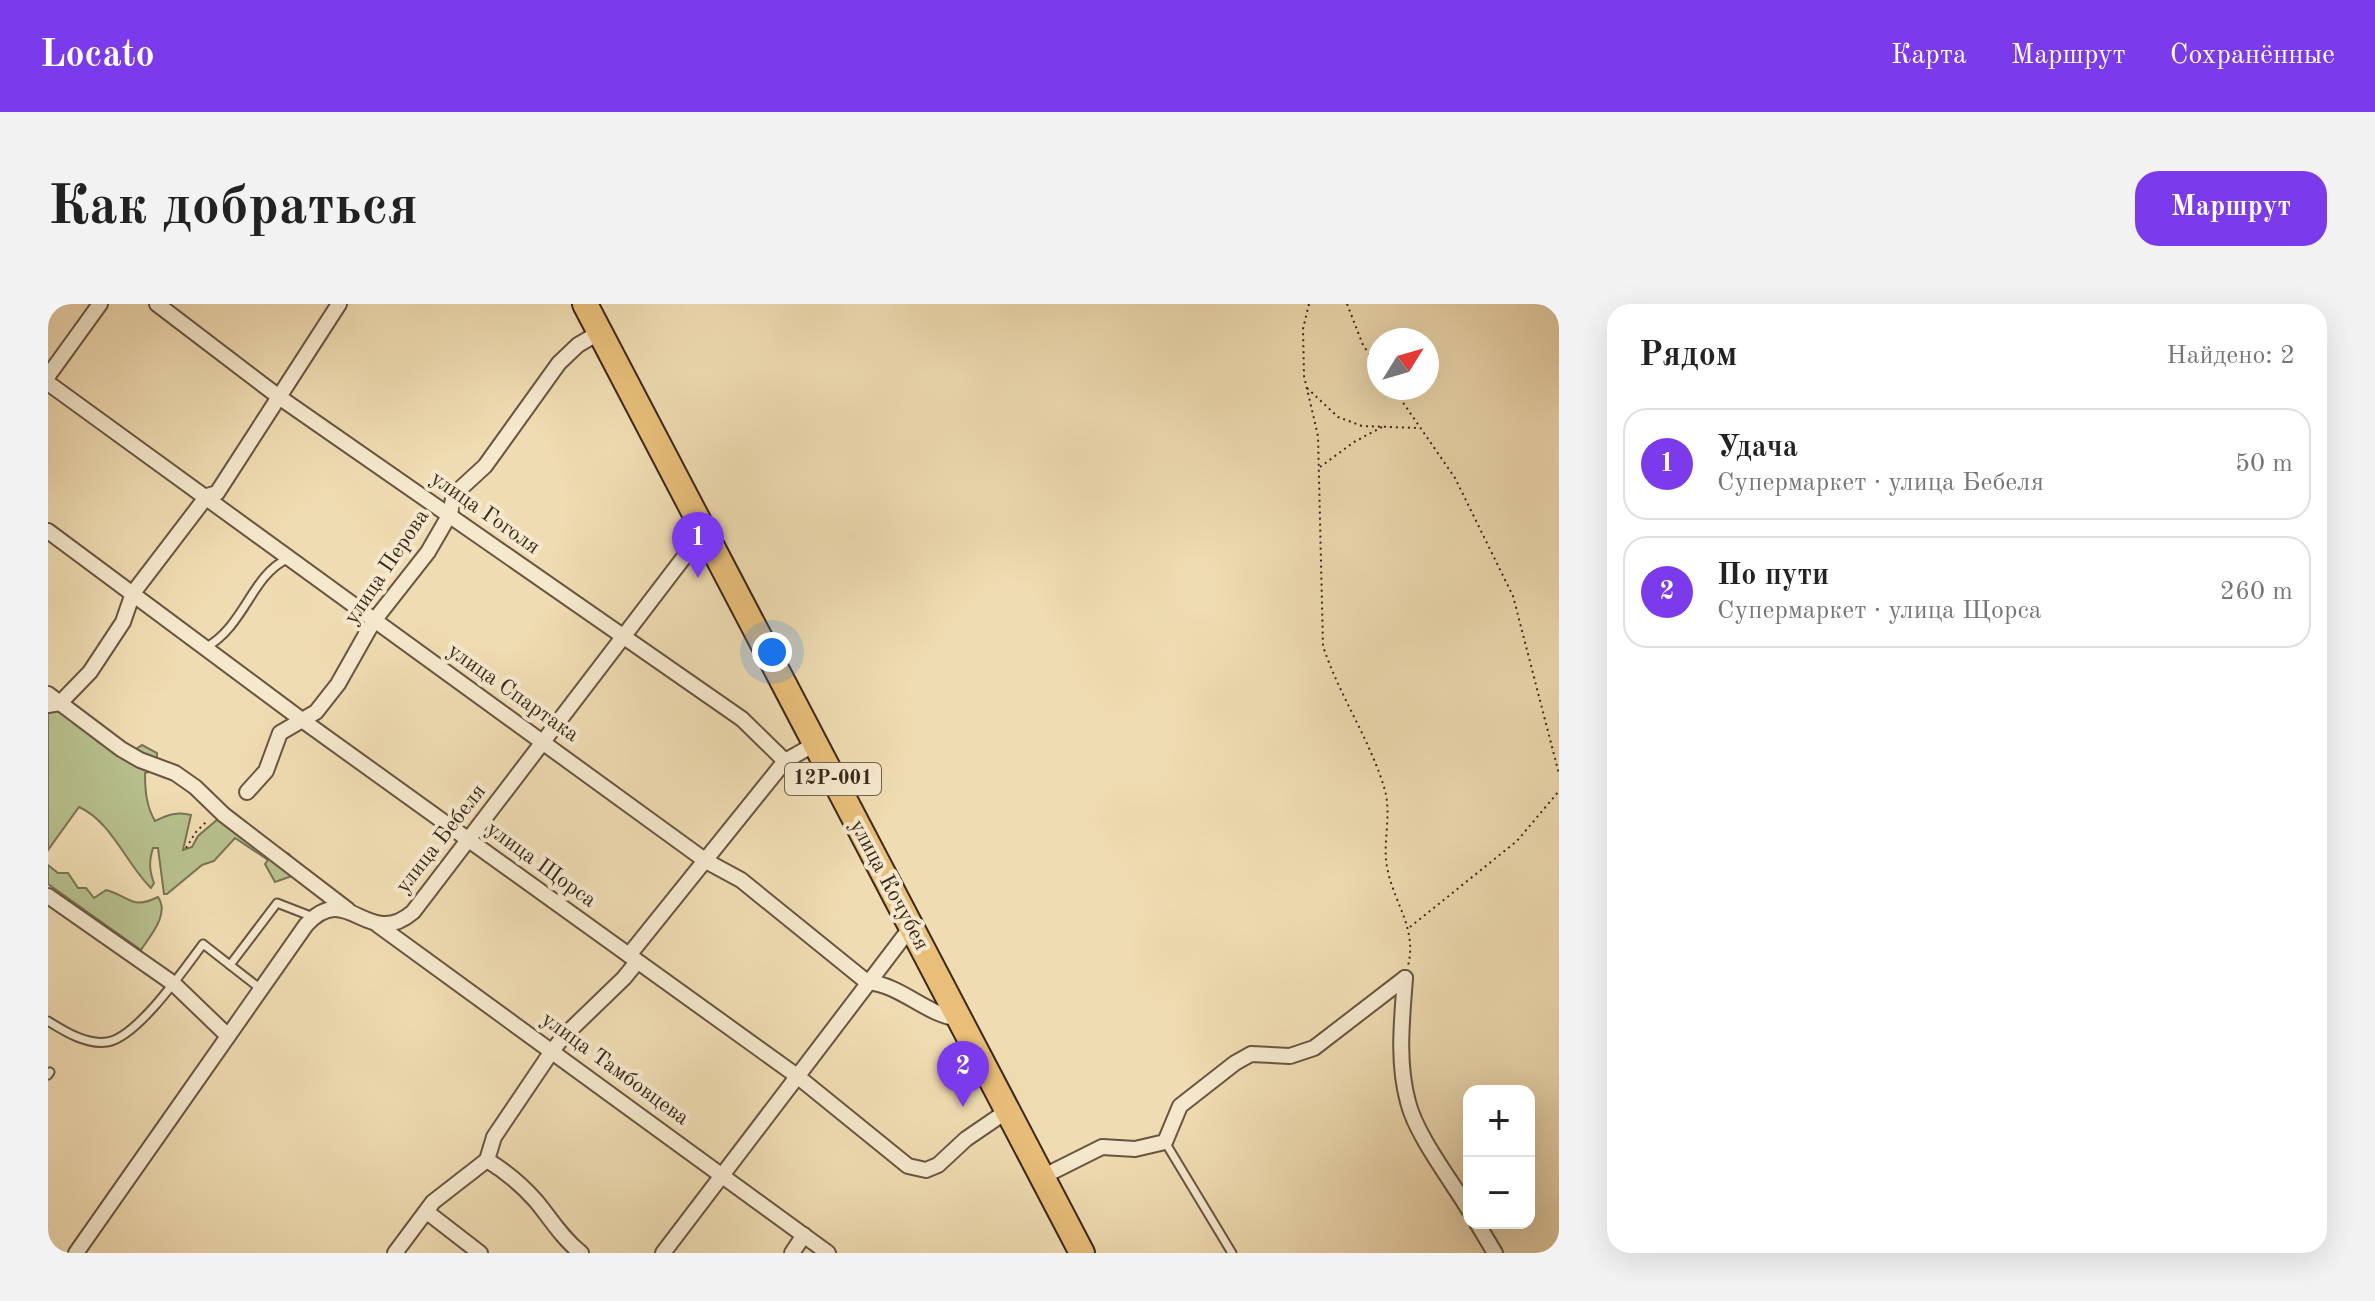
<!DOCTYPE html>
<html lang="ru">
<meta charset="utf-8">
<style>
:root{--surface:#fff;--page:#f2f2f2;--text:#222;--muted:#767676;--line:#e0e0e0;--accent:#7c3aed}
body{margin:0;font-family:"Old Standard TT",serif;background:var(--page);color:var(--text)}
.controls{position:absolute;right:24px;bottom:24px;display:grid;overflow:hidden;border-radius:16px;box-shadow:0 8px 32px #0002}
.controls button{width:72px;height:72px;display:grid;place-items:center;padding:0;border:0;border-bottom:2px solid var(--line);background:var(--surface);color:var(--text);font:40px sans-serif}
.compass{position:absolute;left:1319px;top:24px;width:72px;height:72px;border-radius:50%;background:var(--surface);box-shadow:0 8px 32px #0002;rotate:53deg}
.you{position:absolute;left:724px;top:348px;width:28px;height:28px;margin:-20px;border:6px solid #fff;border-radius:50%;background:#1a73e8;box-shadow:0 0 0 12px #1a73e833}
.badge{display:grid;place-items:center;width:52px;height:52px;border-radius:50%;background:var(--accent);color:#fff;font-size:26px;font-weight:700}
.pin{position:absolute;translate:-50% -66px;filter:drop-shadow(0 2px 4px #0008)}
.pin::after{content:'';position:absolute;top:42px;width:28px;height:24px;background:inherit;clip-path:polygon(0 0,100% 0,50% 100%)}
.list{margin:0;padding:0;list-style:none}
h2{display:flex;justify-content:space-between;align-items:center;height:104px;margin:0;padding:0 32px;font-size:34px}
h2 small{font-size:26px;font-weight:400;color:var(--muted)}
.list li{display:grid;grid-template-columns:52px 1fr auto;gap:24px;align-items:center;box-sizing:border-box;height:112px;margin:0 16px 16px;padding:0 16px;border:2px solid var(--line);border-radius:24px}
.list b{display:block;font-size:30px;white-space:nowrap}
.list p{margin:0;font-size:26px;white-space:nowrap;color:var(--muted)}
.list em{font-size:26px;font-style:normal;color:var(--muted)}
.map{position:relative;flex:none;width:1511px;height:949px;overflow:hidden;border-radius:24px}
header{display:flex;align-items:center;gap:48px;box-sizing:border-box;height:112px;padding:0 40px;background:var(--accent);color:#fff}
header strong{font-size:38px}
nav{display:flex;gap:44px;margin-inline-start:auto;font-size:28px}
.intro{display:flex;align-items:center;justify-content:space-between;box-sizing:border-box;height:192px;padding:0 48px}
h1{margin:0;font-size:56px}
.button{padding:20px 36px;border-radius:24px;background:var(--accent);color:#fff;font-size:28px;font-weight:700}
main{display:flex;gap:48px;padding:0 48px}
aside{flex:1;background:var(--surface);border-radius:24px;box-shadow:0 8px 32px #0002}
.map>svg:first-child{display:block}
.green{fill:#b7c18e;stroke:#787454;stroke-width:2}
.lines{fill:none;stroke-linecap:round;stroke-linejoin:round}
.service-casing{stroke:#685540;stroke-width:11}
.minor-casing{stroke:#685540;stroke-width:18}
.primary-casing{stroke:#3a281a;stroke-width:28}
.path{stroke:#3a281a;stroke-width:2;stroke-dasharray:2 4;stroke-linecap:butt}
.service{stroke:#f5e8cd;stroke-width:7}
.minor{stroke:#f5e8cd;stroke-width:14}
.primary{stroke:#e8be79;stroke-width:24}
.labels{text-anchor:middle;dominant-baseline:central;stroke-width:8;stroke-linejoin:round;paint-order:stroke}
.shield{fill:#f5e8cd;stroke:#726250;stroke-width:2}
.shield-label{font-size:20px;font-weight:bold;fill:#3a281a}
.street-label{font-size:22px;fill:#3a281a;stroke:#f5e8cd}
</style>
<header>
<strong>Locato</strong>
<nav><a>Карта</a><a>Маршрут</a><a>Сохранённые</a></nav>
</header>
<div class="intro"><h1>Как добраться</h1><a class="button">Маршрут</a></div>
<main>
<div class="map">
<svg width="1511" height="949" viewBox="0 0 1511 949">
<rect width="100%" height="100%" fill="#f0dcb2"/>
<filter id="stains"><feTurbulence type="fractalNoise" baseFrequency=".0025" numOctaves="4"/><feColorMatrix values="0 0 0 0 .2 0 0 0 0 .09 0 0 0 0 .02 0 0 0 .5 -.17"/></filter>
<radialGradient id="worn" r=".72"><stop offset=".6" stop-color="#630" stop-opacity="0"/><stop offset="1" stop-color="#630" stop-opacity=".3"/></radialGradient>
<g class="green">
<path d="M 11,406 L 46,429 L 48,436 L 53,440 L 57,439 L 78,452 L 94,441 L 109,449 L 109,466 L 97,469 C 97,485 98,502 107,517 C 119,511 130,507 143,511 L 135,546 L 144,543 L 150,532 L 170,515 L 241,550 L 248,559 L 244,572 L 227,578 L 217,560 L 220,556 L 187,534 L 166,557 L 154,561 L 119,590 L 116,590 L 110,544 L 105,544 C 101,557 101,566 106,579 L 103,584 C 79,561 63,517 31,503 L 0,546 L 0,407 Z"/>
<path d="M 0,561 L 10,569 L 20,569 L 30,584 L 38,584 L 46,594 L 58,586 C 83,593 84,606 110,593 C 122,610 102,632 93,646 L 0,580 Z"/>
</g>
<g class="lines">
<g class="service-casing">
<g id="service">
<path d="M 157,344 C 197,322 203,272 239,255"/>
<path d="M 182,661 L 229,599 L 265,613"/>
<path d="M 0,717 C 16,727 38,741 59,738 C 89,734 137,664 155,640 L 214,686"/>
<path d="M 0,771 L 2,768"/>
<path d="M 1117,838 L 1184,949"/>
</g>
</g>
<g class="minor-casing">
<g id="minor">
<path d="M 109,0 L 231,93 L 694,415 L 737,457"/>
<path d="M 0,72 L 52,0"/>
<path d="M 0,79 L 658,557 L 693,576 L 819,678 C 854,681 876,710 911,715"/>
<path d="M 0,227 L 254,416 L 749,772 L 860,862 L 878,866 L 890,861 L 918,835 L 959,807"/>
<path d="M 0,390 L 73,445 L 92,456 L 127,469 L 147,483 L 176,511 L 300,606"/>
<path d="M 0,401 L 12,399 L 42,368 L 75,318 L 85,289 L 159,192 L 169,189 L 291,0"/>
<path d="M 199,488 L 218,467 L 232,429 L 268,408 L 290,380 L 325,318 L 380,248 L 402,210 L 405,195 L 412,185 L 437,162 L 511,59 L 530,41 L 552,28"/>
<path d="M 0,592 L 126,680 L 180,732"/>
<path d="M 330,621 L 780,949"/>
<path d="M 581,651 L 737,457 L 767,440"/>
<path d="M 1357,674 C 1354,715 1349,758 1360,798 C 1368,831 1403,876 1421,906"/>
<path d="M 439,856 C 457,867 474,881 488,897 C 503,915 514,934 533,949"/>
<path d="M 994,873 L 1054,843 L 1087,845 L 1117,838 L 1132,802 L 1187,759 L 1203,750 L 1242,752 L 1266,744 L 1357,674"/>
<path d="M 379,908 L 432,949"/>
<path d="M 1429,919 L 1447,949"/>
<path d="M 28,949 L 258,621 C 300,575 319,647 365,608 L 656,227"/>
<path d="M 347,949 L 385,898 L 439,856 L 446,833 L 504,747 L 516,732 L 576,674 L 589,658"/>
<path d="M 615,949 L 863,623"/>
<path d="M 744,949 L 756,931"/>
</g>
</g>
<g class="primary-casing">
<path id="primary" d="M 537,0 L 1034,949"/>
</g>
<g class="path">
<path d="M 1261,0 L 1255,25 L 1256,72 L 1270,132 L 1275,342 C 1291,391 1321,434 1336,483 C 1345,512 1333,539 1340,568 C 1348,602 1369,626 1360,662"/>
<path d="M 1299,0 L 1315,41 L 1331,64"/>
<path d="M 1259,84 L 1290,113 L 1314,122 L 1371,124"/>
<path d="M 1345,84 L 1407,174 L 1465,292 L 1511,470"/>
<path d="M 1272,163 L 1306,138 L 1334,123"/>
<path d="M 138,544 L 148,528 L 160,516"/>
<path d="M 1362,623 L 1469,537 L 1511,487"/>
</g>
<use href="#service" class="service"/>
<use href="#minor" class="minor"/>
<use href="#primary" class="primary"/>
</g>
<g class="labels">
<rect class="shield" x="737" y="459" width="96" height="32" rx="6"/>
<g class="shield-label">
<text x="785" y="475">12Р-001</text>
</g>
<g class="street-label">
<text transform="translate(437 209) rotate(35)">улица Гоголя</text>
<text transform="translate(339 263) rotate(-56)">улица Перова</text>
<text transform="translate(465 389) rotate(35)">улица Спартака</text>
<text transform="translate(393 535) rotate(-52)">улица Бебеля</text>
<text transform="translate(493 561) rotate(36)">улица Щорса</text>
<text transform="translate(841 581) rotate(62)">улица Кочубея</text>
<text transform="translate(567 765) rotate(36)">улица Тамбовцева</text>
</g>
</g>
<rect width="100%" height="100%" filter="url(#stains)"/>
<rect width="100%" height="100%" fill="url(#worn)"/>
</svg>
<div class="controls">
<button>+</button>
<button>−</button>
</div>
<svg class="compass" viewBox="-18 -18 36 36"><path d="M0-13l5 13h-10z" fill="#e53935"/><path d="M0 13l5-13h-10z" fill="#767676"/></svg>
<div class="you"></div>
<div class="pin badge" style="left:650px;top:274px">1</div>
<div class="pin badge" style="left:915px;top:803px">2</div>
</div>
<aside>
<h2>Рядом<small>Найдено: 2</small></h2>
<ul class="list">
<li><span class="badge">1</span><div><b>Удача</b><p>Супермаркет · улица Бебеля</p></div><em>50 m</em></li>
<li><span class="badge">2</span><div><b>По пути</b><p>Супермаркет · улица Щорса</p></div><em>260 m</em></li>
</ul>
</aside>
</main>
